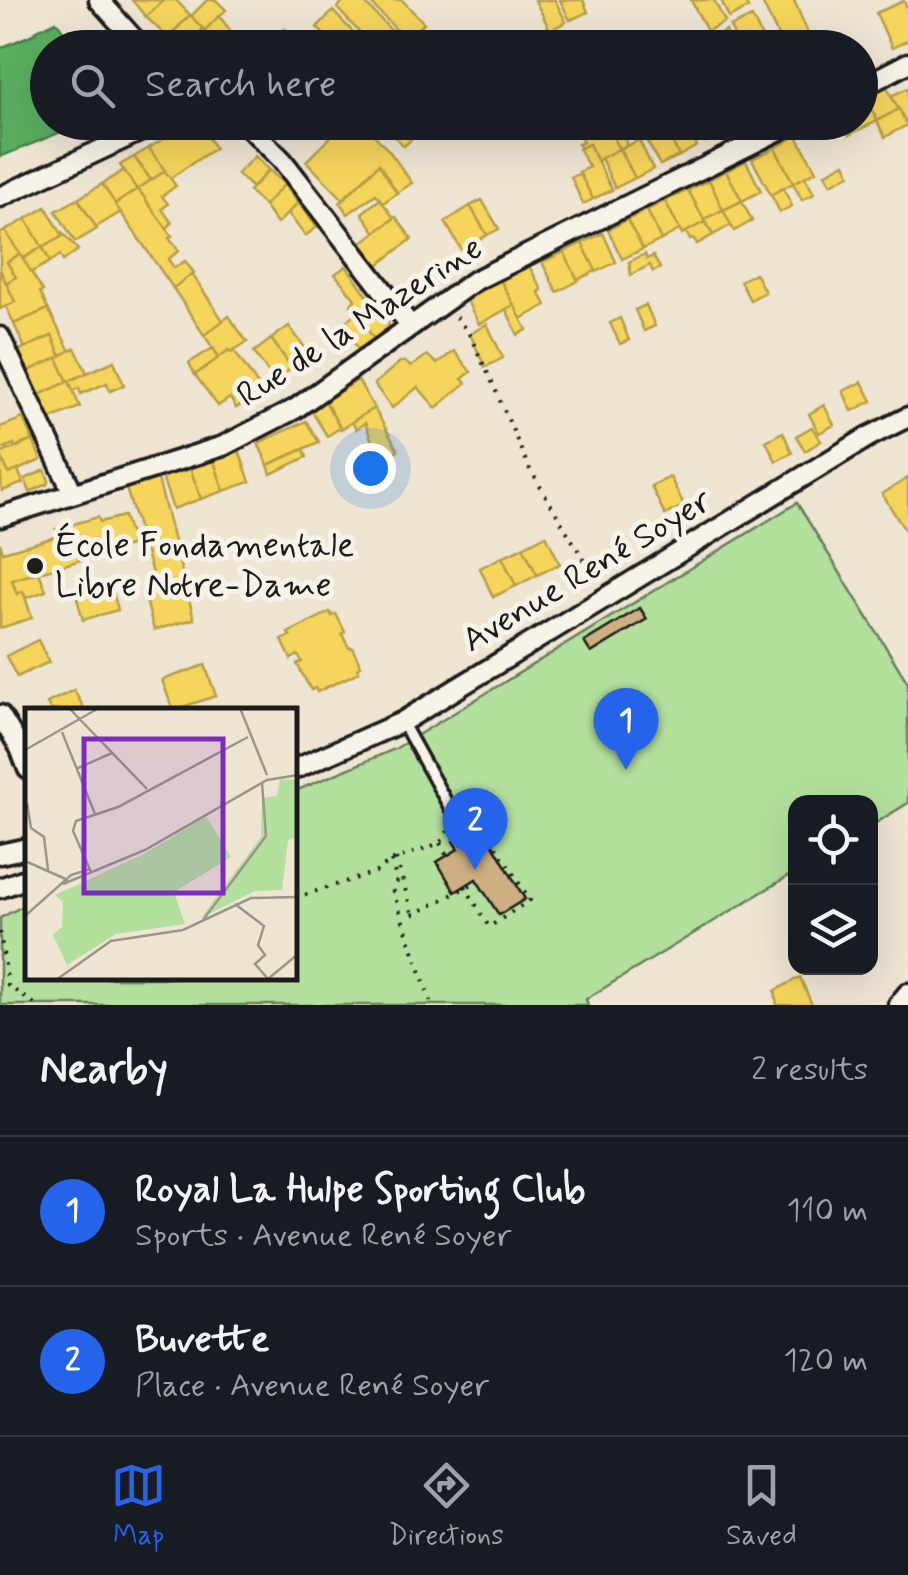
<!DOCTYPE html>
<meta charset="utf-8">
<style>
:root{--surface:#171b24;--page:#242831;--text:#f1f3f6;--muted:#9ea1a6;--line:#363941;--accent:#2563eb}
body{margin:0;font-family:Mynerve,sans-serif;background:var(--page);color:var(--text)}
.controls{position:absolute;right:30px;bottom:30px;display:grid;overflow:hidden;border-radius:20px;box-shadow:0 10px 40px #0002}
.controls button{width:90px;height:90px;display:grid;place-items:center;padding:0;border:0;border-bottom:2px solid var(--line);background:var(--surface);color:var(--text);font:50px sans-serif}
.you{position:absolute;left:370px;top:468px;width:35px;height:35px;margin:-25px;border:8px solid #fff;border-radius:50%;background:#1a73e8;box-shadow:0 0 0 15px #1a73e833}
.badge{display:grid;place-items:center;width:65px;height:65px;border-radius:50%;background:var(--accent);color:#fff;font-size:32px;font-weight:700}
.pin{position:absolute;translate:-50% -82px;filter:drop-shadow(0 2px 5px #0008)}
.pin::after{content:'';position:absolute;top:52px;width:35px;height:30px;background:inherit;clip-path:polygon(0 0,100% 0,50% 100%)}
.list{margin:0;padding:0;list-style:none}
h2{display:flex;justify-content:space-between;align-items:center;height:130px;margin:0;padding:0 40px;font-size:42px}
h2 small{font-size:32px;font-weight:400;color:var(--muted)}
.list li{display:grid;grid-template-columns:65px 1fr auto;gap:30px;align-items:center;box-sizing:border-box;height:150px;padding:0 40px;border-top:2px solid var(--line)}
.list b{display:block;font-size:38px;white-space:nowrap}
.list p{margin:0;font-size:32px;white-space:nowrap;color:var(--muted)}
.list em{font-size:32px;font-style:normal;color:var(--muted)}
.icon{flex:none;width:55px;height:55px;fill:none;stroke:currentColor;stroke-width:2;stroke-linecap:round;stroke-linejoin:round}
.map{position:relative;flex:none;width:908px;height:1005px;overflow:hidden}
.search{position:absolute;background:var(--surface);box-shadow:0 10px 40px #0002;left:30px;right:30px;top:30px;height:110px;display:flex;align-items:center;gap:25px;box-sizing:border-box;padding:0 35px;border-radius:55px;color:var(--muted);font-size:38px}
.sheet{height:430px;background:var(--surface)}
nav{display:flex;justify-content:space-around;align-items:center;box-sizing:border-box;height:140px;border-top:2px solid var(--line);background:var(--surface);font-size:28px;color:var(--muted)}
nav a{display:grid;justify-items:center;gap:5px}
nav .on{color:var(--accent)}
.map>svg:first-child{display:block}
.green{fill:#b4e09d;stroke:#687e5c;stroke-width:2.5}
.homes{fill:#f6d55c;stroke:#b59e49;stroke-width:2.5}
.public{fill:#5aae61;stroke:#47824c;stroke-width:2.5}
.building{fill:#cdaf81;stroke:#1c1c1c;stroke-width:2.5}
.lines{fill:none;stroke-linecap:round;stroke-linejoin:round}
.service-casing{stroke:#1c1c1c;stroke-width:16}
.minor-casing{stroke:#1c1c1c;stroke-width:25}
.path{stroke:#1c1c1c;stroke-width:4;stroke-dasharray:2.5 8;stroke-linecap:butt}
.service{stroke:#f7f3e8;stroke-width:9}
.minor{stroke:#f7f3e8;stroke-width:18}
.path-bridge{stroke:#1c1c1c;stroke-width:4;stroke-dasharray:2.5 8;stroke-linecap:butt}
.poi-dot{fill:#1c1c1c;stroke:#f7f3e8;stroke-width:4}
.labels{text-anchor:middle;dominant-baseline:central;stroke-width:10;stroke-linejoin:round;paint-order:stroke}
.street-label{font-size:35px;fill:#1c1c1c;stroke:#f7f3e8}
.poi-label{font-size:35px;fill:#1c1c1c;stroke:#f7f3e8;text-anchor:start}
.inset-road{fill:none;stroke:#9b958a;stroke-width:2.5}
.view{fill:#7b2cbf;fill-opacity:0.15;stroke:#7b2cbf;stroke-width:5}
.inset-edge{fill:none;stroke:#1c1c1c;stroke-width:5}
</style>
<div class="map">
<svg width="908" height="1005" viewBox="0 0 908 1005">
<rect width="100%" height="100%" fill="#efe5d3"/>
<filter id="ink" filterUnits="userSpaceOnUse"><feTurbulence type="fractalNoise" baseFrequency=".01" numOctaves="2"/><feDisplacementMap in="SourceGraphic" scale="20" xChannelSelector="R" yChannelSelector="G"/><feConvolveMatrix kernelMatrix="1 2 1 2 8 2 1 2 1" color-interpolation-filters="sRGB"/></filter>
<g filter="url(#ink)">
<path class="green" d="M 797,503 L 908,683 L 908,803 L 871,826 L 870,802 L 796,802 L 795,872 L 586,999 L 588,1005 L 0,1005 L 0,918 L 27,904 L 28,978 L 295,978 L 295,791 L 395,749 Z"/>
<g class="homes">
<path d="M 132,0 L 164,0 L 146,17 Z"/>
<path d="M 164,0 L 176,0 L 190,15 L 168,38 L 146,17 Z"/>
<path d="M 207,0 L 216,0 L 226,10 L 204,31 L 191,16 Z"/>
<path d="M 345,0 L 362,0 L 403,43 L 398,48 L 374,48 L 337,8 Z"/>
<path d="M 368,0 L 402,0 L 424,23 L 406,40 Z"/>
<path d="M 535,0 L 555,0 L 566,22 L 550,30 Z"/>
<path d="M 560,0 L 583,0 L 588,12 L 570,20 Z"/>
<path d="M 691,0 L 714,0 L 725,22 L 707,31 Z"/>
<path d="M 721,0 L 744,0 L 748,8 L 729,18 Z"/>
<path d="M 761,0 L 794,0 L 808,34 L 794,41 L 780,40 Z"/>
<path d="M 904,1 L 908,10 L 908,40 L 892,48 L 876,13 Z"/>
<path d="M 333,11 L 368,48 L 336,48 L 317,27 Z"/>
<path d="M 190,15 L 203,29 L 187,48 L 175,48 L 168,38 Z"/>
<path d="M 219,16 L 231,31 L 230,35 L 218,47 L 204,31 Z"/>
<path d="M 752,17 L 767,48 L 740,48 L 730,27 Z"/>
<path d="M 203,29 L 218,47 L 187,48 Z"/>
<path d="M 285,29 L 301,46 L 265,48 Z"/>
<path d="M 726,31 L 735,48 L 713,48 L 709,39 Z"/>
<path d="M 887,87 L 899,109 L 877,121 L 866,98 Z"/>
<path d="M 908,88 L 908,119 L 905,121 L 891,96 Z"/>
<path d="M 866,98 L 877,121 L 849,135 L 843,122 L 860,122 L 860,101 Z"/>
<path d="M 899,109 L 907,125 L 885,137 L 877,121 Z"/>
<path d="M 189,122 L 198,122 L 215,148 L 169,179 L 149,148 Z"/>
<path d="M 346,122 L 362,122 L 390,152 L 412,183 L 397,193 L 379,164 L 343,199 L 306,161 Z"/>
<path d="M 601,122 L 606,122 L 619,149 L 597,161 L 589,144 L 581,148 L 578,144 L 583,142 L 581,138 L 586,135 L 584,132 Z"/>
<path d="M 606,122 L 618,122 L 627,145 L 619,149 Z"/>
<path d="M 675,122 L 686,122 L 697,146 L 679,156 L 665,127 Z"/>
<path d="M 694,122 L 718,122 L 723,133 L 705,142 Z"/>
<path d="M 403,123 L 415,136 L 404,146 L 391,133 Z"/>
<path d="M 665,127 L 679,156 L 660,165 L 644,136 Z"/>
<path d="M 797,136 L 816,171 L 793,183 L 775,148 Z"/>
<path d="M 639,140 L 653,169 L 635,178 L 620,149 Z"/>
<path d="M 589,144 L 612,190 L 593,199 L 579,172 L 589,167 L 579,149 Z"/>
<path d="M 149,148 L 165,171 L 151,180 L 134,157 Z"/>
<path d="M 775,148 L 793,183 L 771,195 L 752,159 Z"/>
<path d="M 619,149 L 635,178 L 615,188 L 601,158 Z"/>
<path d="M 255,156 L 269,170 L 252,188 L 237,174 Z"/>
<path d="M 134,157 L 151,180 L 137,190 L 120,165 Z"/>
<path d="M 746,161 L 761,191 L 742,201 L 726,171 Z"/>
<path d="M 845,163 L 850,174 L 831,184 L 825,174 Z"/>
<path d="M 379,164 L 397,193 L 383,203 L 376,194 L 348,214 L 340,203 Z"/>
<path d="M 124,170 L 137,190 L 115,204 L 102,184 Z"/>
<path d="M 269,170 L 285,184 L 264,206 L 249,191 Z"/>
<path d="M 165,171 L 176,186 L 162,196 L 168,204 L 162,209 L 172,223 L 166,229 L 138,189 Z"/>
<path d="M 726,171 L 742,201 L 723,210 L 709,180 Z"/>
<path d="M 580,174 L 593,199 L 583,204 L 571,177 Z"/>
<path d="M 805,177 L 814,194 L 802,200 L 793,183 Z"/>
<path d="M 709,180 L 723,210 L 704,219 L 688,190 Z"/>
<path d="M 102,184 L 121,212 L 96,227 L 78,199 Z"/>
<path d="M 285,184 L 298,203 L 277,224 L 264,206 Z"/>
<path d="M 783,188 L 792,206 L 780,212 L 771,195 Z"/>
<path d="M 138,189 L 172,236 L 169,238 L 179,251 L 168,259 L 174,268 L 185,261 L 194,273 L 173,288 L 115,204 Z"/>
<path d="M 688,190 L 705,222 L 682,234 L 665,201 Z"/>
<path d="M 78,199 L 97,229 L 75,242 L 56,211 Z"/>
<path d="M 380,199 L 394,218 L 376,233 L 362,213 Z"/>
<path d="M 482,200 L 499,229 L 487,235 L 470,206 Z"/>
<path d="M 665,201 L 682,234 L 679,230 L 661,240 L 647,210 Z"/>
<path d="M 742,201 L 752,221 L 734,231 L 723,210 Z"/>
<path d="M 298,203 L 317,227 L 305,236 L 288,213 Z"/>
<path d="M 470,206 L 487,235 L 462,251 L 445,222 Z"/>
<path d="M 46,207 L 63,236 L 42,247 L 26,219 Z"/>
<path d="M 647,210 L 661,240 L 643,249 L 627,220 Z"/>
<path d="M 723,210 L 731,225 L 713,235 L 704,219 Z"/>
<path d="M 396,217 L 412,239 L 378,265 L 361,243 Z"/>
<path d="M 26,219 L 42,247 L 22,259 L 5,231 Z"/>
<path d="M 627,220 L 643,249 L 622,259 L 608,230 Z"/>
<path d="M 705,222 L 713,235 L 697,244 L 694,239 L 690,240 L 686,232 Z"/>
<path d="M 5,231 L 20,254 L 7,262 L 16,277 L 6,283 L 0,270 L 0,234 Z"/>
<path d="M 63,233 L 78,250 L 63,261 L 60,255 L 50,262 L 43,247 L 63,236 Z"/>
<path d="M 603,233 L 616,262 L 596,272 L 582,243 Z"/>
<path d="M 582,243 L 596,271 L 577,280 L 564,252 Z"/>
<path d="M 42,247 L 50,262 L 30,273 L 23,259 Z"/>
<path d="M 564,252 L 578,281 L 557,292 L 542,262 Z"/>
<path d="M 20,254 L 43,291 L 40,292 L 48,309 L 14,324 L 6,306 L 15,302 L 6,283 L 16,277 L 7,262 Z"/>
<path d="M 645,254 L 647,259 L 653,256 L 660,268 L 653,272 L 650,265 L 631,275 L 629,262 Z"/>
<path d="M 346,266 L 371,300 L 356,312 L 351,305 L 355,299 L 335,274 Z"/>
<path d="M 529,266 L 542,290 L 539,292 L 546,305 L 521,319 L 501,281 Z"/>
<path d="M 0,270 L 15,302 L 0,309 Z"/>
<path d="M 755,273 L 765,292 L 750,300 L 740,281 Z"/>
<path d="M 192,274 L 224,322 L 204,335 L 173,288 Z"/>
<path d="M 500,280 L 514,305 L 479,324 L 466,299 Z"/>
<path d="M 371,300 L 388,322 L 389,327 L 374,339 L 356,313 Z"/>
<path d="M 514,305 L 527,330 L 518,335 L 506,309 Z"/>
<path d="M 646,305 L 655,326 L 644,331 L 635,310 Z"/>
<path d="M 48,309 L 70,351 L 61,357 L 52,336 L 25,348 L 14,324 Z"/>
<path d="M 356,313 L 374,339 L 360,351 L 341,325 Z"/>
<path d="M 229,316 L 247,342 L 231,352 L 229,350 L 219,357 L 204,335 Z"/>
<path d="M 620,318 L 629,340 L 620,344 L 610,323 Z"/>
<path d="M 487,324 L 503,358 L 485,367 L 470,334 Z"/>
<path d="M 289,326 L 314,360 L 306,365 L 303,362 L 293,369 L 271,339 Z"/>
<path d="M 52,336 L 61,357 L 29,371 L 17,351 Z"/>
<path d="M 271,339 L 292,368 L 274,381 L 254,352 Z"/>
<path d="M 75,348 L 87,373 L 68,382 L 57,358 Z"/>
<path d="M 213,348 L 219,358 L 195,375 L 189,363 Z"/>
<path d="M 229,350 L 231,352 L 234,350 L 263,393 L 236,408 L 230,398 L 218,406 L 195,375 Z"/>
<path d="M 454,351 L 471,372 L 462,379 L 466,383 L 436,408 L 418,387 L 392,408 L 374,384 L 400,362 L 405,362 L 411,367 L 427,355 L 437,364 Z"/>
<path d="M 57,358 L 68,382 L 39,395 L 29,371 Z"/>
<path d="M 114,361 L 124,385 L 110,391 L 107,383 L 81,394 L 79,388 L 73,391 L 69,381 Z"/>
<path d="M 358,380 L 374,408 L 341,429 L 325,401 Z"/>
<path d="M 69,381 L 80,407 L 50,419 L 39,395 Z"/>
<path d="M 862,382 L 872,401 L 852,411 L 843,391 Z"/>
<path d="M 325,401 L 340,428 L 327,436 L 311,410 Z"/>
<path d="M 824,405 L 834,425 L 819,433 L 809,414 Z"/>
<path d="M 374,408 L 398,450 L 378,461 L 368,443 L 372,441 L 365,423 L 356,429 L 352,422 Z"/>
<path d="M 23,418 L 33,440 L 15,447 L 14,444 L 0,450 L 0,427 Z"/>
<path d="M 306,421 L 319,442 L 268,465 L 258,443 Z"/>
<path d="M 812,427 L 821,441 L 805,451 L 796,436 Z"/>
<path d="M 783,432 L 792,453 L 776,461 L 766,441 Z"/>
<path d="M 33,440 L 41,460 L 9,474 L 0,454 Z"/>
<path d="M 304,449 L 307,457 L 271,474 L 268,465 Z"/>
<path d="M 239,450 L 250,482 L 224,491 L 213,459 Z"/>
<path d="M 213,459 L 224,491 L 201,499 L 190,468 Z"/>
<path d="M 4,463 L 9,474 L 18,470 L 23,483 L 2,491 L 0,465 Z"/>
<path d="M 190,468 L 201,499 L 173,509 L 162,477 Z"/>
<path d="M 45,470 L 49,481 L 48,484 L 30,492 L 25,479 Z"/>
<path d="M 670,477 L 684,505 L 665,515 L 651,486 Z"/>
<path d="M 908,478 L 908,535 L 882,494 Z"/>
<path d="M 158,479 L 194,619 L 154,630 L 144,593 L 157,589 L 126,488 Z"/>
<path d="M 124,516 L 133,545 L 12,580 L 17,594 L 23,591 L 32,618 L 0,628 L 0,543 L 3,552 L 59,536 L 56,529 L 98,517 L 100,522 Z"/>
<path d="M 546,535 L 560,564 L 537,575 L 523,547 Z"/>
<path d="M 523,547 L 537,575 L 516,586 L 502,557 Z"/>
<path d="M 502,557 L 516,586 L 493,597 L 480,568 Z"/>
<path d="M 39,572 L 46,591 L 26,598 L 23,591 L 17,594 L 12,580 Z"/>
<path d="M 112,588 L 118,610 L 83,620 L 77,598 Z"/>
<path d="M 330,612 L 332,616 L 336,614 L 345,632 L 342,634 L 349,648 L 352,647 L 361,666 L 357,668 L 359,672 L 317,692 L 315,688 L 311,690 L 297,664 L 302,662 L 298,655 L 291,659 L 282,640 L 290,636 L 288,633 Z"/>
<path d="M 38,640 L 49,662 L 17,677 L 6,656 Z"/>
<path d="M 205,665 L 216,696 L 173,710 L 162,680 Z"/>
<path d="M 74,690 L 85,710 L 51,710 L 47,703 Z"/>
<path d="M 800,977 L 812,1005 L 777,1005 L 775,991 Z"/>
</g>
<path class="public" d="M 56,21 L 67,36 L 63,44 L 55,48 L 48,48 L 48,122 L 95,122 L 74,131 L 73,127 L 0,157 L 0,48 L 36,33 L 35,31 Z"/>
<g class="building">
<path d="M 640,608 L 647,619 L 591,653 L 584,642 Z"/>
<path d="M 481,824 L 525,899 L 499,915 L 476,879 L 455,892 L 437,862 L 458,849 L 453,841 L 462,829 Z"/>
</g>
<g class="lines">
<g class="service-casing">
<path id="service" d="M 402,722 L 456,819"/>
</g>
<g class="minor-casing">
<g id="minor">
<path d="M 99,0 L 142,48"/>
<path d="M 860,88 L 908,63"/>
<path d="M 244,122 L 282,160 L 410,325"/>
<path d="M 0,197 L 147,128 L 154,122"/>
<path d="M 0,337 L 73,493"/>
<path d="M 0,517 L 223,446 L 295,409 L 474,281 L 796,122"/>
<path d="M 0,715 L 20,748 L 28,769"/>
<path d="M 295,769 L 402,722 L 868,437 L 908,417"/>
<path d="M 0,854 L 28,848"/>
<path d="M 0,888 L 28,878"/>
<path d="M 898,1005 L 908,993"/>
</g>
</g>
<g class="path">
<path d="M 456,317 L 468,332 L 492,382 L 528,466 L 597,582"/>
<path d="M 440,843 L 447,856"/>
<path d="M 396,859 L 413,915"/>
<path d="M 391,861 L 397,881 L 392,889 L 432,1005"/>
<path d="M 465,886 L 489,927 L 530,900 L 480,822 L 471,821"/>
<path d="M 295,898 L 376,872 L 391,861 L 440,843 L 448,831"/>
<path d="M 0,932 L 8,986 L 36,1005"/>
</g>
<use href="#service" class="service"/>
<use href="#minor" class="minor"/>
<path class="path-bridge" d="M 413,915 L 478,881"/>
</g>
</g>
<circle class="poi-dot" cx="35" cy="566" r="10"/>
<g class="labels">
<g class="street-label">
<text transform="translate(360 322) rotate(-33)">Rue de la Mazerine</text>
<text transform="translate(587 571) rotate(-31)">Avenue René Soyer</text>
</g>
<g class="poi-label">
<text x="55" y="546">École Fondamentale<tspan x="55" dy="40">Libre Notre-Dame</tspan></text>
</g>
</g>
<g transform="translate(25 708)">
<rect width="272" height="272" fill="#efe5d3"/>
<path d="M 255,71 L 272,72 L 272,129 L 263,132 L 257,182 L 230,183 L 176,210 L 236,129 L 237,90 L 252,88 ZM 181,108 L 206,149 L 149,184 L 160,216 L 91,226 L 42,257 L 28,227 L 37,219 L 38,194 L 30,187 L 119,146 Z" fill="#b4e09d"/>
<path class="inset-road" d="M 44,0 L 122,81M 215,0 L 242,67M 37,24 L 70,106M 0,42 L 74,0M 53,60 L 87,45M 2,95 L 6,120 L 19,129 L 23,162M 0,153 L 43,172M 66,164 L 48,123 L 51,113 L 93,99 L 223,29M 38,176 L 120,142 L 242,72 L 273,67M 210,196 L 239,218 L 233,237 L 240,247 L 230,256 L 244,272M 0,208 L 46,167 L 65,161M 178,212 L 241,128 L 237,75M 243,271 L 273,246M 31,272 L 86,233 L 158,222 L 226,190 L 273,189"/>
<path class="view" d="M 59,31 L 198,31 L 198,185 L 59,185 Z"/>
<rect width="272" height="272" class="inset-edge"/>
</g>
</svg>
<div class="controls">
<button><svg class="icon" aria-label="locate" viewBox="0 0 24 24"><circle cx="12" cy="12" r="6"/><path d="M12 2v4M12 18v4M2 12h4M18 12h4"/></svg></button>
<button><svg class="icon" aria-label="layers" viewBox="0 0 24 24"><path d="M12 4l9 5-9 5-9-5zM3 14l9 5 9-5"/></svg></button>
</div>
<div class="you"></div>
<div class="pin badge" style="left:626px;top:770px">1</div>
<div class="pin badge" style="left:475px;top:870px">2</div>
<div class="search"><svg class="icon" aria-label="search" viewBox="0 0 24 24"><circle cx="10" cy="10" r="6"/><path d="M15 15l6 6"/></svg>Search here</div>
</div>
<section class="sheet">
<h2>Nearby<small>2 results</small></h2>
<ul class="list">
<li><span class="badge">1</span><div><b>Royal La Hulpe Sporting Club</b><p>Sports · Avenue René Soyer</p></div><em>110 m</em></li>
<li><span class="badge">2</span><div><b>Buvette</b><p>Place · Avenue René Soyer</p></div><em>120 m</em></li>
</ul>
</section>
<nav>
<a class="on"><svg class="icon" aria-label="map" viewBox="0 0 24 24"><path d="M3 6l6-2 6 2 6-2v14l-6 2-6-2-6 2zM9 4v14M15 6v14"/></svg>Map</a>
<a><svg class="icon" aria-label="directions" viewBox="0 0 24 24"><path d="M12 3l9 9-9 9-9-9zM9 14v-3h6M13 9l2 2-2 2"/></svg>Directions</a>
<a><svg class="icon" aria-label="saved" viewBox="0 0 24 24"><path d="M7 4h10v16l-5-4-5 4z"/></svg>Saved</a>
</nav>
